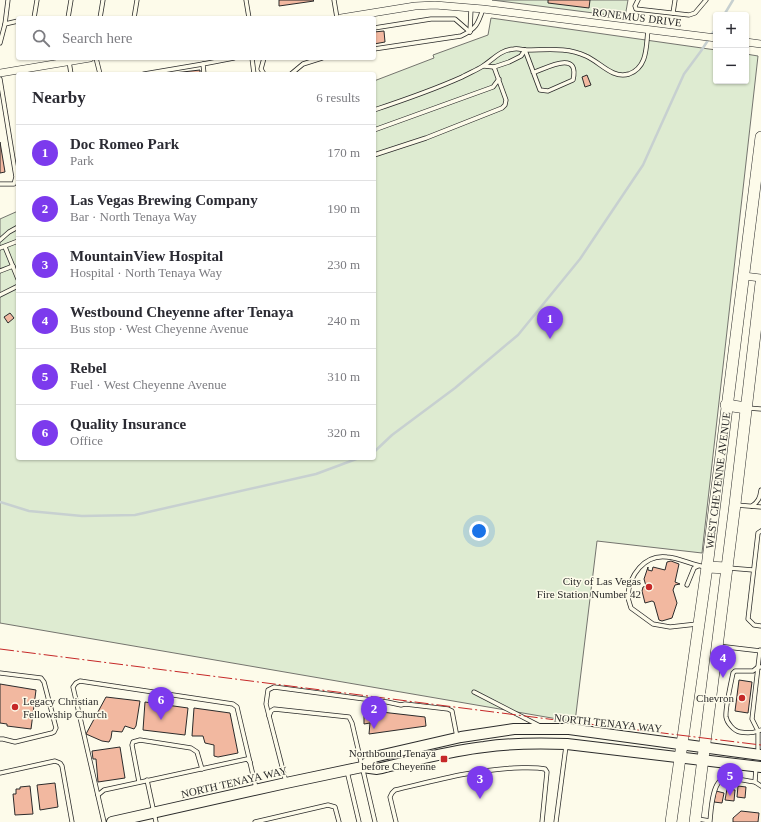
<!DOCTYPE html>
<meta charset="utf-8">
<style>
:root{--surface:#fff;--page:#f7f7f7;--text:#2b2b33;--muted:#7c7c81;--line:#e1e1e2;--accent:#7c3aed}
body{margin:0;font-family:Georgia,serif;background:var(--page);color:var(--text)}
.controls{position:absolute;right:12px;top:12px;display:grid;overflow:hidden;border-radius:4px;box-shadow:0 1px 3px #0004}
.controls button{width:36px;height:36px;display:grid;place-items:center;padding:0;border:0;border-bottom:1px solid var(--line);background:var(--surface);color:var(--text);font:20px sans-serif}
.you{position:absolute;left:479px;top:531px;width:14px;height:14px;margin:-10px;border:3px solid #fff;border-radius:50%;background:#1a73e8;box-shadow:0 0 0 6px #1a73e833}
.badge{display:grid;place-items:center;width:26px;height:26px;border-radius:50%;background:var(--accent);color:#fff;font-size:13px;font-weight:700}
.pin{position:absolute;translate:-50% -33px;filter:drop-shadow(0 1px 2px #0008)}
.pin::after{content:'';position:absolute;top:21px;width:14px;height:12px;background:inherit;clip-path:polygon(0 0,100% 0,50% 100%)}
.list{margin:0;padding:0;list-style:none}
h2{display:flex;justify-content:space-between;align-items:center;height:52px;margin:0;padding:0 16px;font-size:17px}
h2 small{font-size:13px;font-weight:400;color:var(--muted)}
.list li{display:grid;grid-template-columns:26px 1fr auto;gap:12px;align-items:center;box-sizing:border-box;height:56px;padding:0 16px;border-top:1px solid var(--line)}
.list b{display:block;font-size:15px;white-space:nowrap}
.list p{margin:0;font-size:13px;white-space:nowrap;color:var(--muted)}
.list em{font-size:13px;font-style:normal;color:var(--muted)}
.icon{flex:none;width:22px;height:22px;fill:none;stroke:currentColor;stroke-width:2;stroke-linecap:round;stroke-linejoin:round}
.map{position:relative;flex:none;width:761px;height:822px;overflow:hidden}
.search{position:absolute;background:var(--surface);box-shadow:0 1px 3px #0004;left:16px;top:16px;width:360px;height:44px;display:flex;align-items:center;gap:10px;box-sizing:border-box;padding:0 14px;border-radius:4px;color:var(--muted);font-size:15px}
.panel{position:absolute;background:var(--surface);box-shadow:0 1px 3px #0004;left:16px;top:72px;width:360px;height:388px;border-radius:4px}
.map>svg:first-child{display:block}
.green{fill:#deebd1;stroke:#74746e}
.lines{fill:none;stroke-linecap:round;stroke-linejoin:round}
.stream{stroke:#c7d0d0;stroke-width:2.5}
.building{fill:#f2b8a0;stroke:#2b2b2b}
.service-casing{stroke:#2b2b2b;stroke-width:5}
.minor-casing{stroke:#2b2b2b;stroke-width:8}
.secondary-casing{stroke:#2b2b2b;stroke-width:12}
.primary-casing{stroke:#2b2b2b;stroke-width:12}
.service{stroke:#fdfbea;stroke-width:3.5}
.minor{stroke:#fdfbea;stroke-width:7}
.secondary{stroke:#fdfbea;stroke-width:10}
.primary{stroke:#fdfbea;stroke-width:11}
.power{stroke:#c62828;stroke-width:1;stroke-dasharray:14 3 2 3;stroke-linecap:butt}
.poi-dot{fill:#c62828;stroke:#fdfbea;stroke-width:1.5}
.labels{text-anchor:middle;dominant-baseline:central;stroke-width:3;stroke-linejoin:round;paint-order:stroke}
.street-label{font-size:11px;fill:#2b2b2b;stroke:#fdfbea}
.poi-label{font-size:11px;fill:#2b2b2b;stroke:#fdfbea;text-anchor:end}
</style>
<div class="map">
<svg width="761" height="822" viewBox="0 0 761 822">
<rect width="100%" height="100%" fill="#fdfbea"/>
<g class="green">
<path d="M 492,0 L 628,0 L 625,17 Z"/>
<path d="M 491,18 L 716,50 L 716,81 L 746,81 L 746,54 L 758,56 L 702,553 L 597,541 L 575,722 L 0,623 L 0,219 L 18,211 L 18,458 L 374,458 L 374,81 L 434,58 L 433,55 L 488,35 Z"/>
</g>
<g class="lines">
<g class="stream">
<path d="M 724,15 L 733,0"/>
<path d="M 374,452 L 392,435 L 455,388 L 518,335 L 580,259 L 643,165 L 684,74 L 701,51 L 716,28"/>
<path d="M 0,502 L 29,511 L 82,516 L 135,515 L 316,474 L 359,458"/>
</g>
</g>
<g class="building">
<path d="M 279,0 L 313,0 L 314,1 L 279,6 Z"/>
<path d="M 548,0 L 590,0 L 589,8 L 548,3 Z"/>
<path d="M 384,31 L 385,42 L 374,44 L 374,32 Z"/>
<path d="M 200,70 L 200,74 L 174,74 L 174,73 Z"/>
<path d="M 587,75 L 591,85 L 585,87 L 582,77 Z"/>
<path d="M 0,142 L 5,172 L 0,173 Z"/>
<path d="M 10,313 L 14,318 L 8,323 L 4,317 Z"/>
<path d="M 671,561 L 679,564 L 675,582 L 680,584 L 675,585 L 673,590 L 677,603 L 672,618 L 662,621 L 659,620 L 654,602 L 652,601 L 645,603 L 642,591 L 643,587 L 646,586 L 644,579 L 648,567 L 648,570 L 652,571 L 653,567 L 665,570 L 667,562 Z"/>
<path d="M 739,680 L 752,682 L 748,713 L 735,711 Z"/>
<path d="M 0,684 L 36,690 L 31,729 L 7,726 L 7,724 L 0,723 Z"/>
<path d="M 106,697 L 140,701 L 136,726 L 134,729 L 125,726 L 122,732 L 112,731 L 111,738 L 109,742 L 102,741 L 86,734 Z"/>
<path d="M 145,702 L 188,708 L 185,735 L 143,730 Z"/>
<path d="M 194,708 L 230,713 L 238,753 L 218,757 L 214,756 L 214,745 L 205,743 L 203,736 L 192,736 Z"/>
<path d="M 364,710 L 425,717 L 426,726 L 369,734 L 370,723 L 364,724 Z"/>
<path d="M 120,747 L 125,778 L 98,782 L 96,759 L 93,759 L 92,751 Z"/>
<path d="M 55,783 L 58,807 L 40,810 L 37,785 Z"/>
<path d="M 30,786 L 33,814 L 15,815 L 13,794 L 16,794 L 16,789 L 20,789 L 20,787 Z"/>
<path d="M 738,786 L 746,787 L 745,798 L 737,797 Z"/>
<path d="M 727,789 L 735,790 L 734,801 L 725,800 Z"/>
<path d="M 716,791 L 724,793 L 722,803 L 714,802 Z"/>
<path d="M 741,811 L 759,813 L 758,822 L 733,822 L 733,818 Z"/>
</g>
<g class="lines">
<g class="service-casing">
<g id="service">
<path d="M 246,0 L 249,18"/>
<path d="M 334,0 L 337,18"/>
<path d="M 638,0 L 635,6 L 636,9 L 689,15 L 695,13 L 706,0"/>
<path d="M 673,13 L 675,0"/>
<path d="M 34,18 L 37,0"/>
<path d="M 68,18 L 71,0"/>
<path d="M 100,18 L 103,0"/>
<path d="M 134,18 L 137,0"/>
<path d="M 5,24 L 8,0"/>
<path d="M 374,28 L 431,19 L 455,19 L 470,32"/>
<path d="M 470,32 L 471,8"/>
<path d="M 0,43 L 5,24 L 18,21"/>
<path d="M 374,49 L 461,36 C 476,29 478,24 483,9"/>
<path d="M 525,50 L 540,90 L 548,91 L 573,80 C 580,50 548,67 535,72 L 533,72"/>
<path d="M 96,58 L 100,74"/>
<path d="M 252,58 L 254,74"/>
<path d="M 69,61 L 71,74"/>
<path d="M 484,66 L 494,67 L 509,62 L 521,56 L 525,50"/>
<path d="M 144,74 L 203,64"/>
<path d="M 204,74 L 203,64 L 234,58"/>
<path d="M 264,74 L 261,69 L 264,58"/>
<path d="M 291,74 L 303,64 L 322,58"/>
<path d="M 0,79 L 16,177 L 14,184 L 0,184"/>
<path d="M 374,110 C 404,100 433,90 462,77 C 469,73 477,70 483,66 C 494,59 500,50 514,49 C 518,48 523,50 526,50 C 547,50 567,47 586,56 C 600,62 612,79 629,74 C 648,67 646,46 648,30"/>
<path d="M 374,130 L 493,87 L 499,79"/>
<path d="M 374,155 L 426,138 L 502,108 L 505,105 L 506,100 L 494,67"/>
<path d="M 0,240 L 9,232 L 18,227"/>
<path d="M 5,247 L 18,279"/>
<path d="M 0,248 L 18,241"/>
<path d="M 0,271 L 13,266"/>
<path d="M 0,295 L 18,286"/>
<path d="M 748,408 L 761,409"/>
<path d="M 736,505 L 761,507"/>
<path d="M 752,506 C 758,502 760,498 761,490"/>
<path d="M 761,531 L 758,533 L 748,619 L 754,625 L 761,626"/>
<path d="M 729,568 L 753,570"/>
<path d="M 687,585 L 694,568 L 698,566"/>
<path d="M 697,624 L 670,627 L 653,624 L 631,608 C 630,604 628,600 628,596 C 629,576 644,554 667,557 C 680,558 692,565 705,567"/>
<path d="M 718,646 L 761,651"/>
<path d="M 760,650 L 758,667 L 761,667"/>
<path d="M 758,667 L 752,719 L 758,731 C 753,733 746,733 740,732 C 734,731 727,723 726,717 C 725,709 731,683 733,673 L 735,671 L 753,671 Z"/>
<path d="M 0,673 L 41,678 L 44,682 L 56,728 L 54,732 L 52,733 L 15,742 L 3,739 L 0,739"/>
<path d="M 474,692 L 540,726"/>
<path d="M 712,699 L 729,701"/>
<path d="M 269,716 L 271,711 L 274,709 L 349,717 L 352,723 L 375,822"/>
<path d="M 758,753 L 758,731 L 761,730"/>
<path d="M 756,768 L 755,782 L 761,786"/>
<path d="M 347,771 L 359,822"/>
<path d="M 0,773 L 55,761 L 60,763 L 62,766 L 72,822"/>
<path d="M 147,780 L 156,822"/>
<path d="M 139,782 L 132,745 L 133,742 L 140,740 L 191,748 L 197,752 L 202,769"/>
<path d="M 286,782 L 266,704 L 268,690 L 274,687 L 387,702 L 401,705 L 405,704 L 448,709 L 452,711 L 457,737"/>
<path d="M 98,795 L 104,790 L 247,759 L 250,762"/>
<path d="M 698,819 L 710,821 C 711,811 712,781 724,779 C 731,777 747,781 755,782"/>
<path d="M 104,822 L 73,687 L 76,683 L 80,681 L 233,704 L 237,707 L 256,788"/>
<path d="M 255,822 L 328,805 L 335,807 L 339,822"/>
<path d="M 396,822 L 390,797 L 392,793 L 395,790 C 434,781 473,770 514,768 C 525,768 535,767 545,769 L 547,772 L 542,822"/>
<path d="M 556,822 L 566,746"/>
</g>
</g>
<g class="minor-casing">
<g id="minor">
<path d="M 341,18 L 415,6 L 435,5 L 483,9 L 716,38"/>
<path d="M 746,42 L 761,44"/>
<path d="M 0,73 L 90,58"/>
<path d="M 744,276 L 761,278"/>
</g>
</g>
<g class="secondary-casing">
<g id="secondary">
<path d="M 362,767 L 374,757 L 461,737 L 514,729 L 569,729 L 761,755"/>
<path d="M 112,822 L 286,783 L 362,767 L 377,769 C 412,761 448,751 484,747 C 511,743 539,743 567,744 L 761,767"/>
</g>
</g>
<g class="primary-casing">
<g id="primary">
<path d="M 726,405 L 746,408"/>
<path d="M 707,567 L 727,568"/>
<path id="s1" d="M 671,822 L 707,567 L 761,137"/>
<path d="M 695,822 L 735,504 L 761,283"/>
</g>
</g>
<use href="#service" class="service"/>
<use href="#minor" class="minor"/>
<use href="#secondary" class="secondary"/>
<use href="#primary" class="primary"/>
<path class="power" d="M 0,649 L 564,721 L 761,745"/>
</g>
<g class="poi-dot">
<circle cx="649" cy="587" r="4"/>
<circle cx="742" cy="698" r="4"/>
<circle cx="15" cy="707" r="4"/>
<rect x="440" y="755" width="8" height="8" rx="2"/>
</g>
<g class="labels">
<g class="street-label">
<text transform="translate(637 17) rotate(7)">RONEMUS DRIVE</text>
<text stroke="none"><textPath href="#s1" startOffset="345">WEST CHEYENNE AVENUE</textPath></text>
<text transform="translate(608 723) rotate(6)">NORTH TENAYA WAY</text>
<text transform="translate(234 782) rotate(-13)">NORTH TENAYA WAY</text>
</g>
<g class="poi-label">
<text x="641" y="581">City of Las Vegas<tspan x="641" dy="13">Fire Station Number 42</tspan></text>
<text x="734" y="698">Chevron</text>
<text x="23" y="701" text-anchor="start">Legacy Christian<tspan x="23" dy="13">Fellowship Church</tspan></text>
<text x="436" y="753">Northbound Tenaya<tspan x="436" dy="13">before Cheyenne</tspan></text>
</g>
</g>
</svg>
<div class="controls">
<button>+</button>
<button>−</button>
</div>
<div class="you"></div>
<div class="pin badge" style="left:550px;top:339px">1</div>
<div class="pin badge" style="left:374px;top:729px">2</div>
<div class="pin badge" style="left:480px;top:799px">3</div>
<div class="pin badge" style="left:723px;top:678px">4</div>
<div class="pin badge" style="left:730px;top:796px">5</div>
<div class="pin badge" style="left:161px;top:720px">6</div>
<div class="search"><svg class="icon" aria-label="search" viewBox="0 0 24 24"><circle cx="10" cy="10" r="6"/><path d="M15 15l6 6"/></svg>Search here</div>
<section class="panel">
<h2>Nearby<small>6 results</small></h2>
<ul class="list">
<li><span class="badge">1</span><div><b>Doc Romeo Park</b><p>Park</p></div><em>170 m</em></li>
<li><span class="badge">2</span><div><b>Las Vegas Brewing Company</b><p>Bar · North Tenaya Way</p></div><em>190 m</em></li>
<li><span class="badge">3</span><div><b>MountainView Hospital</b><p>Hospital · North Tenaya Way</p></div><em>230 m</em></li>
<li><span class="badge">4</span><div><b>Westbound Cheyenne after Tenaya</b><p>Bus stop · West Cheyenne Avenue</p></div><em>240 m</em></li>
<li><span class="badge">5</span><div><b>Rebel</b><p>Fuel · West Cheyenne Avenue</p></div><em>310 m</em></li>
<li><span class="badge">6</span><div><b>Quality Insurance</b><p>Office</p></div><em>320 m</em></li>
</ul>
</section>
</div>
